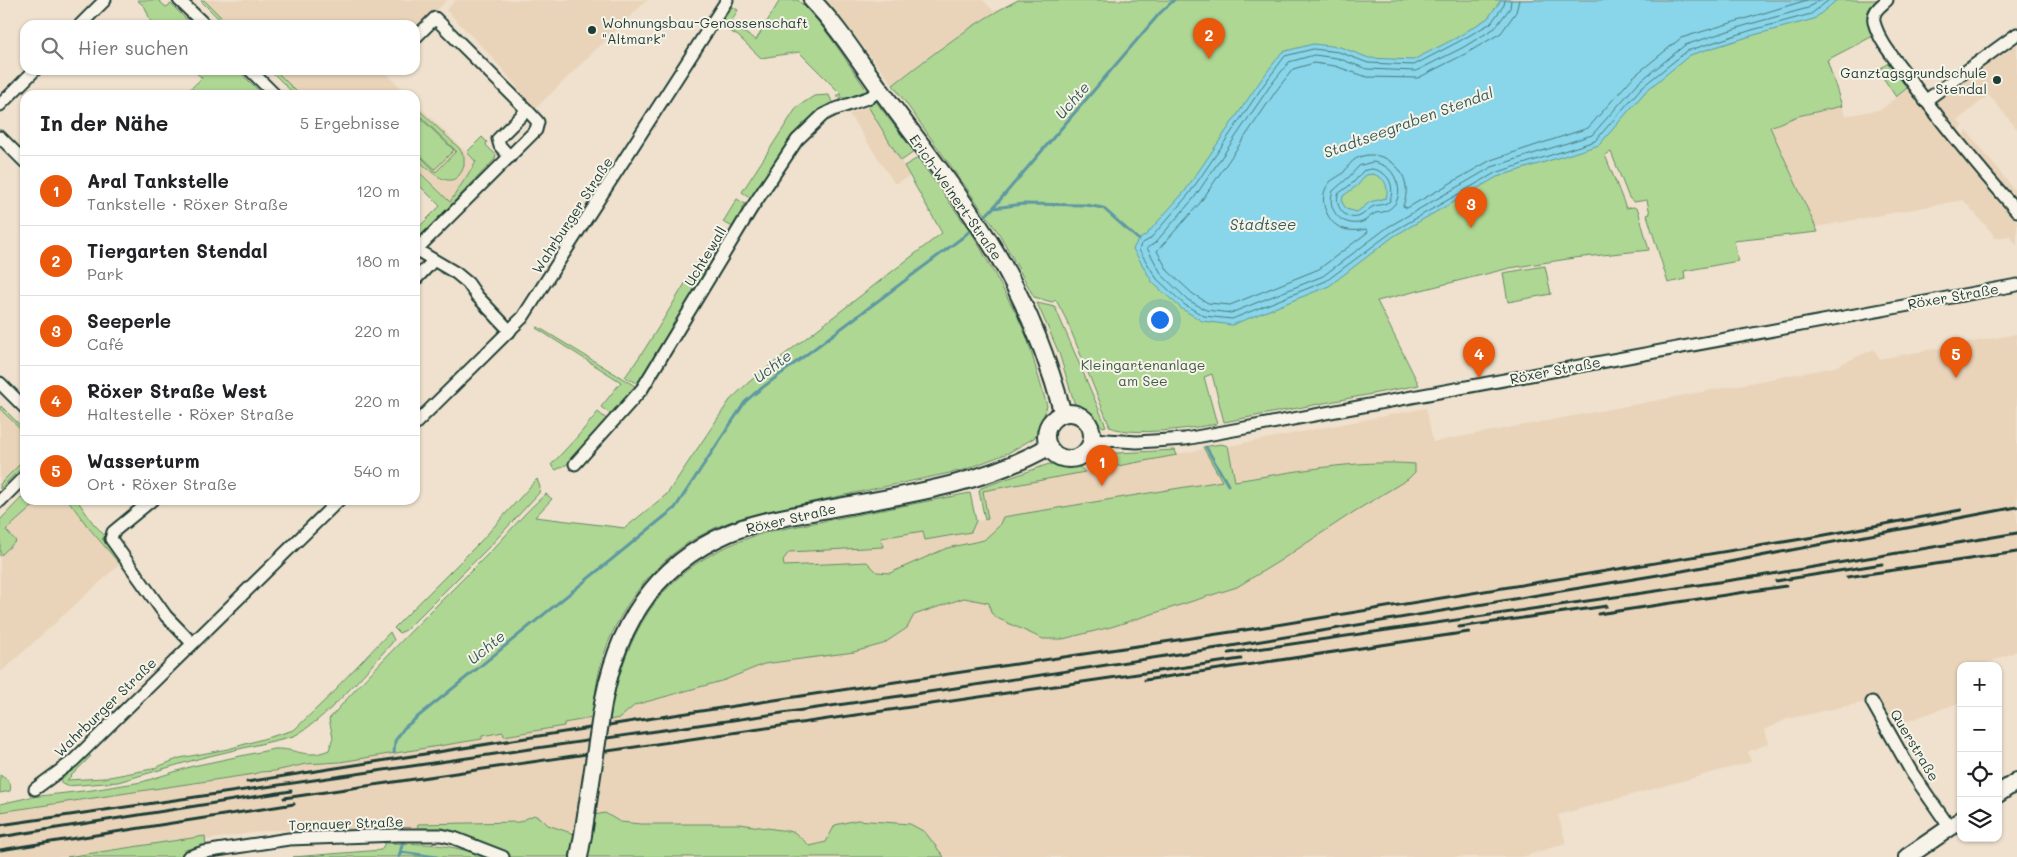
<!DOCTYPE html>
<html lang="de">
<meta charset="utf-8">
<style>
:root{--surface:#fff;--page:#f6f6f6;--text:#202124;--muted:#757577;--line:#e0e0e0;--accent:#ea580c}
body{margin:0;font-family:Mali,sans-serif;background:var(--page);color:var(--text)}
.controls{position:absolute;right:15px;bottom:15px;display:grid;overflow:hidden;border-radius:10px;box-shadow:0 1px 4px #0004}
.controls button{width:45px;height:45px;display:grid;place-items:center;padding:0;border:0;border-bottom:1px solid var(--line);background:var(--surface);color:var(--text);font:25px sans-serif}
.you{position:absolute;left:1159px;top:319px;width:18px;height:18px;margin:-12px;border:4px solid #fff;border-radius:50%;background:#1a73e8;box-shadow:0 0 0 8px #1a73e833}
.badge{display:grid;place-items:center;width:32px;height:32px;border-radius:50%;background:var(--accent);color:#fff;font-size:16px;font-weight:700}
.pin{position:absolute;translate:-50% -41px;filter:drop-shadow(0 1px 2px #0008)}
.pin::after{content:'';position:absolute;top:26px;width:18px;height:15px;background:inherit;clip-path:polygon(0 0,100% 0,50% 100%)}
.list{margin:0;padding:0;list-style:none}
h2{display:flex;justify-content:space-between;align-items:center;height:65px;margin:0;padding:0 20px;font-size:21px}
h2 small{font-size:16px;font-weight:400;color:var(--muted)}
.list li{display:grid;grid-template-columns:32px 1fr auto;gap:15px;align-items:center;box-sizing:border-box;height:70px;padding:0 20px;border-top:1px solid var(--line)}
.list b{display:block;font-size:19px;white-space:nowrap}
.list p{margin:0;font-size:16px;white-space:nowrap;color:var(--muted)}
.list em{font-size:16px;font-style:normal;color:var(--muted)}
.icon{flex:none;width:28px;height:28px;fill:none;stroke:currentColor;stroke-width:2;stroke-linecap:round;stroke-linejoin:round}
.map{position:relative;flex:none;width:2017px;height:857px;overflow:hidden}
.search{position:absolute;background:var(--surface);box-shadow:0 1px 4px #0004;left:20px;top:20px;width:400px;height:55px;display:flex;align-items:center;gap:12px;box-sizing:border-box;padding:0 18px;border-radius:15px;color:var(--muted);font-size:19px}
.panel{position:absolute;background:var(--surface);box-shadow:0 1px 4px #0004;left:20px;top:90px;width:400px;height:415px;border-radius:15px}
.map>svg:first-child{display:block}
.built{fill:#e9d4ba}
.green{fill:#aed794;stroke:#668a64}
.water{fill:#89d5e9;stroke:#5f98a1;fill-rule:evenodd}
.lines{fill:none;stroke-linecap:round;stroke-linejoin:round}
.shore{stroke:#497a7c;stroke-width:1}
.stream{stroke:#5f98a1;stroke-width:3}
.street-casing{stroke:#1f3d34;stroke-width:15}
.secondary-casing{stroke:#1f3d34;stroke-width:20}
.street{stroke:#f7f3e8;stroke-width:11}
.secondary{stroke:#f7f3e8;stroke-width:16}
.rail{stroke:#1f3d34;stroke-width:3}
.secondary-bridge-casing{stroke:#1f3d34;stroke-width:20;stroke-linecap:butt}
.secondary-bridge{stroke:#f7f3e8;stroke-width:16}
.poi-dot{fill:#1f3d34;stroke:#f7f3e8;stroke-width:2}
.labels{text-anchor:middle;dominant-baseline:central;stroke-width:4;stroke-linejoin:round;paint-order:stroke}
.poi-label{font-size:14px;fill:#1f3d34;stroke:#f7f3e8;text-anchor:start}
.street-label{font-size:14px;fill:#1f3d34;stroke:#f7f3e8}
.park-label{font-size:14px;fill:#3c5c47;stroke:#f7f3e8}
.water-label{font-size:15px;font-style:italic;fill:#345b58;stroke:#f7f3e8}
</style>
<div class="map">
<svg width="2017" height="857" viewBox="0 0 2017 857">
<rect width="100%" height="100%" fill="#efe1cd"/>
<filter id="ink" filterUnits="userSpaceOnUse"><feTurbulence type="fractalNoise" baseFrequency=".02" numOctaves="2"/><feDisplacementMap in="SourceGraphic" scale="10" xChannelSelector="R" yChannelSelector="G"/><feConvolveMatrix kernelMatrix="1 2 1 2 8 2 1 2 1" color-interpolation-filters="sRGB"/></filter>
<g filter="url(#ink)">
<g class="built">
<path d="M 204,0 L 447,0 L 415,32 L 415,25 L 229,25 Z"/>
<path d="M 456,0 L 647,0 L 535,109 L 491,56 L 446,10 Z"/>
<path d="M 826,0 L 983,0 L 995,12 L 943,46 L 893,85 Z"/>
<path d="M 2017,39 L 2017,129 L 1989,95 L 1958,120 L 1963,126 L 1955,132 L 1937,107 L 1937,100 Z"/>
<path d="M 275,70 L 383,70 L 408,95 L 300,95 Z"/>
<path d="M 1907,88 L 2001,205 L 2017,221 L 2017,246 L 2010,236 L 1995,238 L 1994,235 L 1963,200 L 1816,227 L 1770,127 L 1798,116 L 1842,106 L 1845,116 L 1882,109 Z"/>
<path d="M 415,102 L 476,162 L 450,202 L 415,168 Z"/>
<path d="M 869,106 L 910,176 L 895,184 L 849,114 Z"/>
<path d="M 1967,131 L 2017,193 L 2017,208 L 1960,138 Z"/>
<path d="M 2017,334 L 2017,651 L 1988,663 L 1989,666 L 1961,666 L 1961,702 L 1894,726 L 1879,699 L 1787,719 L 1765,730 L 1769,743 L 1748,752 L 1751,762 L 1558,815 L 1566,843 L 1522,857 L 680,857 L 575,834 L 569,857 L 511,857 L 438,830 L 272,830 L 94,857 L 0,857 L 0,812 L 254,774 L 260,772 L 275,771 L 306,764 L 331,762 L 482,739 L 482,736 L 503,732 L 504,736 L 564,726 L 564,723 L 592,718 L 592,720 L 609,720 L 620,718 L 701,580 L 970,493 L 976,521 L 988,519 L 983,491 L 1204,449 L 1223,480 L 1235,481 L 1228,446 L 1426,408 L 1433,442 L 1835,367 L 1874,349 L 1879,359 Z"/>
<path d="M 0,409 L 25,433 L 25,459 L 0,484 Z"/>
<path d="M 40,500 L 68,500 L 88,527 L 120,564 L 0,673 L 0,556 L 16,541 L 6,530 Z"/>
</g>
<g class="green">
<path d="M 137,0 L 158,0 L 166,7 L 171,4 L 192,25 L 152,25 L 145,7 Z"/>
<path d="M 204,0 L 229,25 L 225,25 L 201,1 Z"/>
<path d="M 780,0 L 798,0 C 826,26 846,61 868,92 L 849,99 L 837,97 L 836,95 L 842,95 L 799,52 L 761,58 L 738,36 L 720,25 L 732,7 L 738,10 L 730,24 L 756,40 Z"/>
<path d="M 1018,0 L 1881,0 L 1873,36 L 1827,60 L 1842,106 L 1798,116 L 1770,127 L 1818,232 L 1734,241 L 1738,261 L 1684,271 L 1685,279 L 1668,283 L 1647,215 L 1650,214 L 1647,200 L 1634,202 L 1629,198 L 1611,152 L 1605,155 L 1626,208 L 1634,207 L 1638,210 L 1649,250 L 1574,258 L 1510,268 L 1377,301 L 1419,385 L 1224,422 L 1212,374 L 1204,377 L 1217,424 C 1192,428 1133,437 1110,427 L 1067,321 L 1056,300 L 1052,302 L 1034,297 L 1000,235 L 893,85 C 933,54 972,23 1018,0 Z"/>
<path d="M 1888,63 L 1907,88 L 1896,97 L 1878,70 Z"/>
<path d="M 193,70 L 238,70 L 263,95 L 184,95 L 202,78 Z"/>
<path d="M 270,70 L 275,70 L 300,95 L 295,95 Z"/>
<path d="M 829,95 L 832,102 L 831,104 L 814,116 L 800,130 L 782,152 L 751,198 L 742,192 L 797,107 L 814,96 Z"/>
<path d="M 874,99 L 914,152 L 901,161 L 866,103 Z"/>
<path d="M 415,106 L 459,148 L 464,156 L 464,166 C 453,197 428,169 415,157 L 415,151 L 436,172 L 456,151 L 415,111 Z"/>
<path d="M 415,113 L 454,150 L 435,169 L 415,150 Z"/>
<path d="M 482,137 L 487,142 L 486,145 L 496,155 L 495,159 L 420,237 L 415,239 L 415,231 L 440,206 L 415,181 L 415,168 L 450,202 L 476,162 L 467,152 Z"/>
<path d="M 918,158 L 975,238 L 1017,315 L 1027,338 L 1047,406 L 1038,432 L 1034,438 L 1008,453 L 964,470 L 764,512 C 745,517 725,522 707,532 C 652,559 610,617 598,677 C 595,690 595,704 592,718 L 564,723 L 564,726 L 504,736 L 503,732 L 482,736 L 482,739 L 340,762 L 306,764 L 275,771 L 260,772 L 254,774 L 0,812 L 0,804 L 31,797 L 92,790 L 142,782 L 193,766 L 274,749 C 297,748 306,760 329,750 L 333,737 L 329,719 C 378,663 432,610 485,557 C 506,537 523,513 546,494 L 552,499 L 535,517 L 625,528 L 667,494 L 730,400 L 749,382 L 942,233 L 904,166 Z"/>
<path d="M 737,199 L 747,205 L 733,227 L 723,222 Z"/>
<path d="M 699,261 L 705,267 L 703,274 L 704,280 L 640,385 L 625,377 C 653,340 674,300 699,261 Z"/>
<path d="M 1545,266 L 1551,294 L 1508,302 L 1503,273 Z"/>
<path d="M 1037,303 L 1055,307 L 1106,426 L 1103,427 L 1086,410 L 1075,405 L 1059,353 Z"/>
<path d="M 538,327 L 635,386 L 637,389 L 613,416 L 601,407 L 621,382 L 536,328 Z"/>
<path d="M 1,406 L 25,430 L 25,433 L 0,409 Z"/>
<path d="M 598,412 L 609,421 L 571,462 L 556,470 L 551,465 L 578,436 Z"/>
<path d="M 1221,444 L 1228,446 L 1235,481 C 1294,472 1355,459 1415,464 L 1415,472 L 1408,479 L 1352,513 L 1278,562 L 1237,587 L 1111,627 L 1063,639 L 1043,639 L 999,619 L 991,613 L 989,603 L 964,598 L 914,615 L 907,628 L 883,644 L 854,652 L 764,664 L 725,680 L 635,705 L 620,718 L 609,720 C 627,620 670,557 772,531 L 970,493 L 976,521 L 971,532 L 925,540 L 923,531 L 881,538 L 883,547 L 789,552 L 783,560 L 784,566 L 867,562 L 877,572 L 890,573 L 947,548 L 984,540 L 999,526 L 1003,517 L 1222,481 L 1203,447 Z"/>
<path d="M 1175,450 L 1177,455 L 1096,470 L 1087,462 L 1098,454 Z"/>
<path d="M 25,459 L 25,464 L 0,489 L 0,484 Z"/>
<path d="M 1049,464 L 1065,467 L 1078,466 L 1085,472 L 983,491 L 988,519 L 985,520 L 979,491 L 981,488 Z"/>
<path d="M 537,479 L 540,487 L 539,493 L 489,547 L 406,630 L 399,633 L 394,628 L 481,541 Z"/>
<path d="M 25,494 L 25,500 L 40,500 L 6,530 L 16,541 L 0,556 L 0,520 Z"/>
<path d="M 68,500 L 77,500 L 93,523 L 105,536 L 102,539 L 118,554 L 121,560 L 118,562 L 88,527 Z"/>
<path d="M 390,632 L 394,640 L 391,644 C 364,673 329,717 294,736 L 201,758 L 118,782 L 67,786 L 61,783 L 62,774 L 84,755 L 91,756 L 67,780 L 104,778 L 152,769 L 180,758 L 228,749 L 294,730 L 338,688 L 337,687 Z"/>
<path d="M 0,775 C 6,779 13,783 10,791 L 0,793 Z"/>
<path d="M 605,813 L 620,822 L 641,824 L 740,824 L 794,832 L 810,846 L 826,842 L 835,825 L 857,820 L 910,824 L 925,832 L 944,857 L 588,857 L 594,815 Z"/>
<path d="M 534,815 L 542,819 L 548,825 L 574,834 L 569,857 L 511,857 L 475,843 L 417,830 L 418,824 L 519,822 Z"/>
<path d="M 205,836 L 206,847 L 186,851 L 183,857 L 67,857 Z"/>
<path d="M 385,843 C 420,844 449,842 483,857 L 293,857 L 381,850 Z"/>
</g>
<path class="water" d="M 1501,0 L 1837,0 L 1814,19 L 1754,35 L 1690,55 L 1646,91 L 1599,145 L 1497,177 L 1394,236 L 1329,286 L 1232,325 L 1202,321 L 1182,309 L 1153,283 L 1133,249 L 1138,240 L 1146,235 L 1185,191 L 1261,80 L 1282,52 L 1313,44 L 1340,47 L 1369,58 L 1413,60 L 1456,38 L 1488,18 ZM 1372,174 C 1385,177 1389,186 1386,198 L 1370,202 L 1357,212 L 1346,209 L 1342,202 L 1343,196 L 1358,185 L 1366,175 Z"/>
<g class="lines">
<g class="shore">
<path d="M 1505,0 L 1504,5 L 1491,23 L 1458,42 L 1414,65 L 1368,63 L 1339,52 L 1313,49 L 1285,56 L 1265,83 L 1189,194 L 1150,239 L 1141,244 L 1139,250 L 1157,279 L 1185,305 L 1204,316 L 1232,319 L 1326,281 L 1392,232 L 1495,173 L 1595,141 L 1642,87 L 1687,51 L 1752,30 L 1811,14 L 1829,0"/>
<path d="M 1511,0 L 1510,8 L 1495,28 L 1462,48 L 1416,71 L 1367,69 L 1337,58 L 1314,55 L 1289,62 L 1270,86 L 1194,198 L 1155,243 L 1147,248 L 1162,275 L 1188,300 L 1206,310 L 1231,313 L 1323,276 L 1388,227 L 1492,167 L 1592,135 L 1638,83 L 1685,45 L 1750,24 L 1808,8 L 1819,0"/>
<path d="M 1519,0 L 1516,12 L 1501,33 L 1465,54 L 1418,78 L 1367,77 L 1335,66 L 1314,63 L 1293,69 L 1276,91 L 1200,203 L 1157,251 L 1168,271 L 1193,294 L 1208,303 L 1230,305 L 1319,269 L 1368,232 L 1366,229 C 1354,232 1339,231 1331,220 C 1322,208 1320,192 1331,181 C 1335,178 1340,176 1344,172 C 1348,167 1351,161 1357,158 C 1378,148 1404,164 1406,187 C 1407,193 1405,200 1403,206 L 1407,208 L 1491,160 L 1588,128 L 1633,77 L 1681,38 L 1807,0"/>
<path d="M 1373,162 C 1384,164 1392,169 1396,180 C 1402,193 1398,207 1383,212 C 1381,213 1378,212 1376,213 C 1370,215 1366,222 1359,223 C 1340,226 1326,208 1333,191 L 1349,177 L 1359,166 Z"/>
<path d="M 1372,169 C 1389,172 1395,185 1390,201 C 1383,206 1378,204 1372,207 C 1367,210 1364,215 1358,217 C 1344,220 1335,206 1338,194 L 1354,182 L 1363,171 Z"/>
</g>
<g class="stream">
<path d="M 994,208 L 1023,204 L 1086,205 L 1103,208 L 1139,240"/>
<path d="M 982,219 L 993,208 L 1160,13 L 1174,0"/>
<path d="M 1206,447 L 1228,485"/>
<path d="M 394,753 L 395,741 L 404,728 L 675,508 L 745,402 L 754,394 L 963,237 L 974,227"/>
<path d="M 401,852 L 437,857"/>
<path d="M 399,857 L 404,838"/>
</g>
<g class="street-casing">
<g id="street">
<path d="M 179,0 L 205,25"/>
<path d="M 1887,0 C 1881,6 1872,11 1874,22 C 1879,41 1894,58 1906,74 C 1940,121 1978,167 2017,211"/>
<path d="M 80,25 L 105,0"/>
<path d="M 415,38 L 435,18 L 527,110 L 538,122 L 536,130 L 416,250"/>
<path d="M 250,70 L 275,95"/>
<path d="M 1925,101 L 2017,34"/>
<path d="M 0,105 L 35,70"/>
<path d="M 0,137 L 25,162"/>
<path d="M 510,157 L 500,146 L 498,139 L 527,110"/>
<path d="M 415,249 L 456,273 L 468,283 L 477,296 L 510,331"/>
<path d="M 415,280 L 433,261"/>
<path d="M 0,383 L 25,408"/>
<path d="M 415,424 L 523,317 L 727,0"/>
<path d="M 1092,439 L 1137,442 L 1185,439 L 2017,285"/>
<path d="M 575,464 L 642,389 L 751,209 L 797,140 L 823,115 L 833,110 L 870,97 L 880,90"/>
<path d="M 152,500 L 113,532 L 111,539 L 166,616 L 192,643"/>
<path d="M 0,501 L 25,476"/>
<path d="M 1872,702 L 1912,773 L 1950,828"/>
<path d="M 35,789 L 73,761 L 339,500"/>
<path d="M 188,857 L 204,852 L 289,839 L 397,835 L 441,835 L 454,838 L 503,857"/>
</g>
</g>
<g class="secondary-casing">
<g id="secondary">
<path d="M 812,0 C 841,30 860,63 885,96 C 923,148 964,199 997,254 C 1027,305 1048,358 1063,414"/>
<circle cx="1069" cy="436" r="23"/>
<path d="M 601,716 C 613,634 649,567 729,533 C 757,521 787,517 817,511 C 895,496 978,487 1048,447"/>
<path d="M 1998,794 L 2017,781"/>
<path d="M 579,857 L 583,835"/>
<path d="M 1907,857 L 1961,820"/>
</g>
</g>
<use href="#street" class="street"/>
<use href="#secondary" class="secondary"/>
<g class="rail">
<path d="M 1847,577 L 2017,552"/>
<path d="M 1776,581 L 1882,564"/>
<path d="M 1598,614 L 1786,586"/>
<path d="M 1459,627 L 1607,606"/>
<path d="M 1229,653 L 1760,576 L 2017,533"/>
<path d="M 1145,680 L 1469,632"/>
<path d="M 247,782 L 647,719 L 1258,628 L 1814,537 L 1961,510"/>
<path d="M 284,798 L 1241,659"/>
<path d="M 0,825 L 949,689 L 1231,646 L 1682,571 L 2017,507"/>
<path d="M 0,837 L 291,791"/>
<path d="M 0,850 L 294,804"/>
</g>
<g class="secondary-bridge-casing">
<path id="secondary-bridge" d="M 583,835 L 601,716"/>
</g>
<use href="#secondary-bridge" class="secondary-bridge"/>
</g>
</g>
<g class="poi-dot">
<circle cx="592" cy="30" r="5"/>
<circle cx="1997" cy="80" r="5"/>
</g>
<g class="labels">
<g class="poi-label">
<text x="602" y="22">Wohnungsbau-Genossenschaft<tspan x="602" dy="16">"Altmark"</tspan></text>
<text x="1987" y="72" text-anchor="end">Ganztagsgrundschule<tspan x="1987" dy="16">Stendal</tspan></text>
</g>
<g class="street-label">
<text transform="translate(956 197) rotate(55)">Erich-Weinert-Straße</text>
<text transform="translate(572 215) rotate(-57)">Wahrburger Straße</text>
<text transform="translate(705 256) rotate(-59)">Uchtewall</text>
<text transform="translate(1953 296) rotate(-10)">Röxer Straße</text>
<text transform="translate(1555 370) rotate(-11)">Röxer Straße</text>
<text transform="translate(791 518) rotate(-13)">Röxer Straße</text>
<text transform="translate(105 707) rotate(-44)">Wahrburger Straße</text>
<text transform="translate(1915 745) rotate(59)">Querstraße</text>
<text transform="translate(346 823) rotate(-2)">Tornauer Straße</text>
</g>
<g class="park-label">
<text x="1143" y="364">Kleingartenanlage<tspan x="1143" dy="16">am See</tspan></text>
</g>
<g class="water-label">
<text transform="translate(1072 100) rotate(-49)">Uchte</text>
<text transform="translate(1408 122) rotate(-20)">Stadtseegraben Stendal</text>
<text x="1263" y="224">Stadtsee</text>
<text transform="translate(772 366) rotate(-37)">Uchte</text>
<text transform="translate(486 647) rotate(-39)">Uchte</text>
</g>
</g>
</svg>
<div class="controls">
<button>+</button>
<button>−</button>
<button><svg class="icon" aria-label="locate" viewBox="0 0 24 24"><circle cx="12" cy="12" r="6"/><path d="M12 2v4M12 18v4M2 12h4M18 12h4"/></svg></button>
<button><svg class="icon" aria-label="layers" viewBox="0 0 24 24"><path d="M12 4l9 5-9 5-9-5zM3 14l9 5 9-5"/></svg></button>
</div>
<div class="you"></div>
<div class="pin badge" style="left:1102px;top:486px">1</div>
<div class="pin badge" style="left:1209px;top:59px">2</div>
<div class="pin badge" style="left:1471px;top:228px">3</div>
<div class="pin badge" style="left:1479px;top:378px">4</div>
<div class="pin badge" style="left:1956px;top:378px">5</div>
<div class="search"><svg class="icon" aria-label="search" viewBox="0 0 24 24"><circle cx="10" cy="10" r="6"/><path d="M15 15l6 6"/></svg>Hier suchen</div>
<section class="panel">
<h2>In der Nähe<small>5 Ergebnisse</small></h2>
<ul class="list">
<li><span class="badge">1</span><div><b>Aral Tankstelle</b><p>Tankstelle · Röxer Straße</p></div><em>120 m</em></li>
<li><span class="badge">2</span><div><b>Tiergarten Stendal</b><p>Park</p></div><em>180 m</em></li>
<li><span class="badge">3</span><div><b>Seeperle</b><p>Café</p></div><em>220 m</em></li>
<li><span class="badge">4</span><div><b>Röxer Straße West</b><p>Haltestelle · Röxer Straße</p></div><em>220 m</em></li>
<li><span class="badge">5</span><div><b>Wasserturm</b><p>Ort · Röxer Straße</p></div><em>540 m</em></li>
</ul>
</section>
</div>
